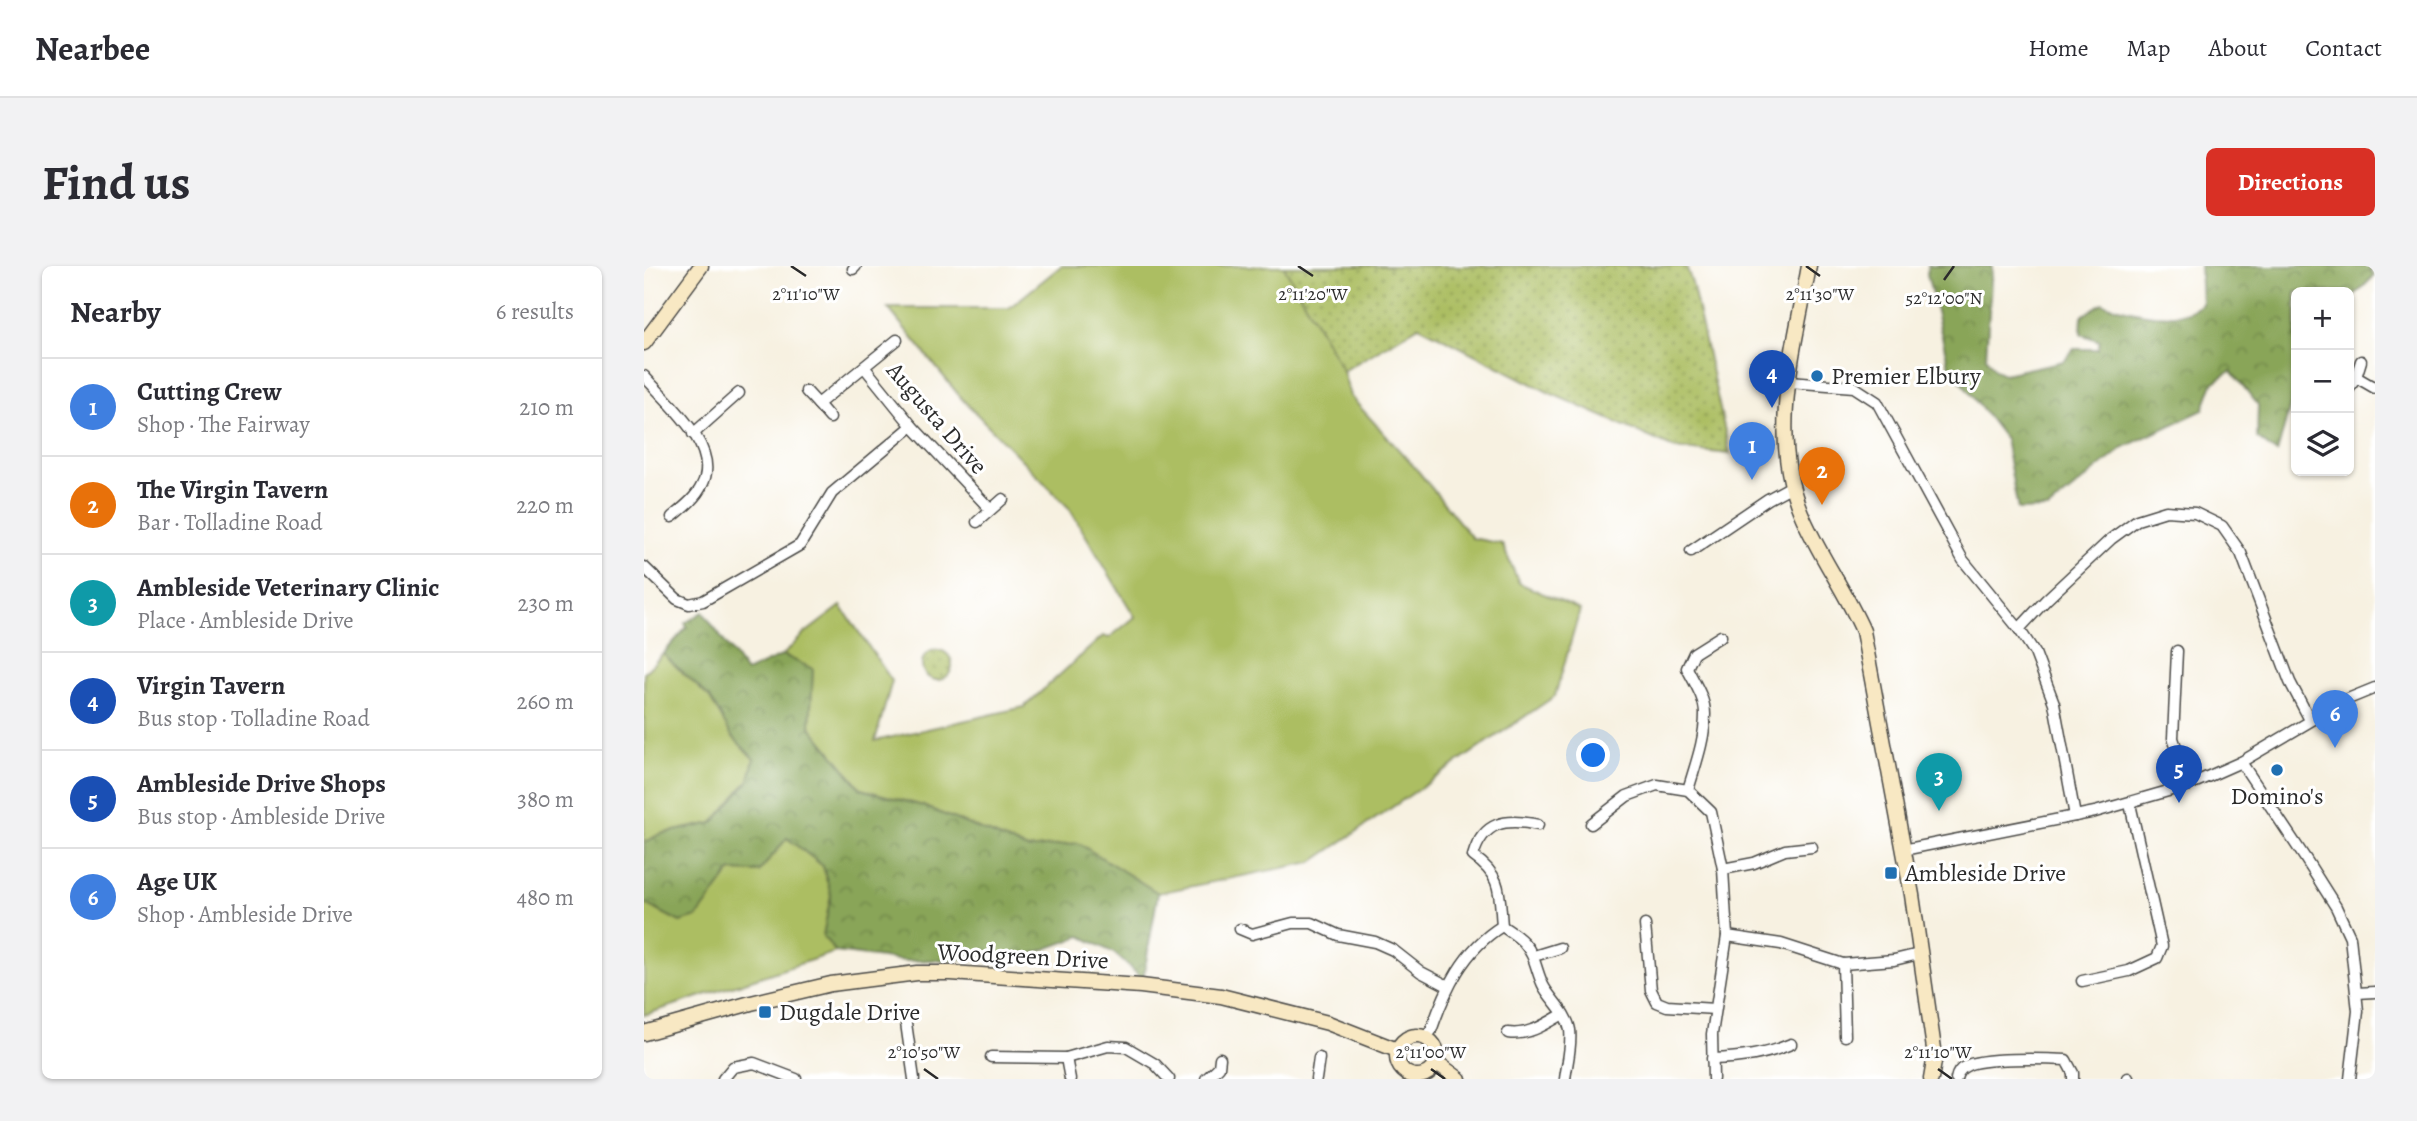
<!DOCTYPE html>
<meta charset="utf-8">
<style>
:root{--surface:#fff;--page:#f2f2f3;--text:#2b2b33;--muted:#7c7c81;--line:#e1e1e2;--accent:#d93025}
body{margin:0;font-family:Alegreya,serif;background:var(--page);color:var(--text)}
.controls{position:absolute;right:21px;top:21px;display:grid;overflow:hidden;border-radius:10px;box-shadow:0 2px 5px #0004}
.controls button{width:63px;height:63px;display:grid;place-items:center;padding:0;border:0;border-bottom:2px solid var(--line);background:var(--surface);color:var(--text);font:35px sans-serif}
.you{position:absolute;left:950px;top:490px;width:24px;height:24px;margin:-18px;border:5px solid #fff;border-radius:50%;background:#1a73e8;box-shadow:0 0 0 10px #1a73e833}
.badge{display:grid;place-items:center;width:46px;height:46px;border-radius:50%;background:var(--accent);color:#fff;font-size:23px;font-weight:700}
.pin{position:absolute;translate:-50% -58px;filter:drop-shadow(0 2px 4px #0008)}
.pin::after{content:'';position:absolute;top:37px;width:24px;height:21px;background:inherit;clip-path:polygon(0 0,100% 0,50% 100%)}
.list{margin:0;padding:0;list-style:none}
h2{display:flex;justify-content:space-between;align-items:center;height:91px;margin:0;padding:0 28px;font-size:30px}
h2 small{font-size:23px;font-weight:400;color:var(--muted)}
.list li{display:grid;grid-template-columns:46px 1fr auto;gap:21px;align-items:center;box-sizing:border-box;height:98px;padding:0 28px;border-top:2px solid var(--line)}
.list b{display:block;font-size:26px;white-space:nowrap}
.list p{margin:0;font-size:23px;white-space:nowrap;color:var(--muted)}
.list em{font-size:23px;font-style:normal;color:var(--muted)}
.icon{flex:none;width:38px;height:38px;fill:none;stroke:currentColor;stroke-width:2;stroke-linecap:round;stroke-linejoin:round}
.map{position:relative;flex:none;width:1731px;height:813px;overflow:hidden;border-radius:10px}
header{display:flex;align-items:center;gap:42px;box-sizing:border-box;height:98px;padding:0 35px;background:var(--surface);border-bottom:2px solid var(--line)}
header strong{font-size:33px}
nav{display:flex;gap:38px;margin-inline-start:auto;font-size:24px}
.intro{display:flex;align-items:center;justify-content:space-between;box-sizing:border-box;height:168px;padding:0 42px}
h1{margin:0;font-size:49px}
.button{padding:18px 32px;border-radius:10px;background:var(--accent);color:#fff;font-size:24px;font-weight:700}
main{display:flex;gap:42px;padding:0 42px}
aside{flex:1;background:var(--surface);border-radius:10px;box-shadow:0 2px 5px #0004}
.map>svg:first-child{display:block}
.grass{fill:#acbe62;stroke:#6c7446;stroke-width:2}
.forest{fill:url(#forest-crowns);stroke:#5a6842;stroke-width:2}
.park{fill:url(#park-dots);stroke:#6c7446;stroke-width:2}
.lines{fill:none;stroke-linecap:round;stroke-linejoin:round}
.street-casing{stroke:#4a4946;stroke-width:13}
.secondary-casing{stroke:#4a4946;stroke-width:17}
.street{stroke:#fff;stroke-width:10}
.secondary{stroke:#f8e8c3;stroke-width:14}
.ticks{fill:none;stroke:#2b2b2b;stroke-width:2.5}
.poi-dot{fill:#1f6fb2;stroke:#fff;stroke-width:2.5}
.labels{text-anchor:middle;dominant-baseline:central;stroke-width:6;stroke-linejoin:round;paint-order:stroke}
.poi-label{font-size:24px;fill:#2b2b2b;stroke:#fff;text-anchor:start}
.street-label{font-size:24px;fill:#2b2b2b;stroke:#fff}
.ticks-label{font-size:18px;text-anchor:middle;fill:#2b2b2b;stroke:#fff;stroke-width:6;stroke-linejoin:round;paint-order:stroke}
</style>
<header>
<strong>Nearbee</strong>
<nav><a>Home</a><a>Map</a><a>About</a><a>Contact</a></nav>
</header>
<div class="intro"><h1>Find us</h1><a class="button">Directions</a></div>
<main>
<aside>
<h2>Nearby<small>6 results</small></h2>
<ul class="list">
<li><span class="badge" style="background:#3f7fe0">1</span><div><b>Cutting Crew</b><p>Shop · The Fairway</p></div><em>210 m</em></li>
<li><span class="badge" style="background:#e8710a">2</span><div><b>The Virgin Tavern</b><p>Bar · Tolladine Road</p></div><em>220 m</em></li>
<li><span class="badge" style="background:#0f9aa8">3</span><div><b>Ambleside Veterinary Clinic</b><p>Place · Ambleside Drive</p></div><em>230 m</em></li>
<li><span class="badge" style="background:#1a4fb4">4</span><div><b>Virgin Tavern</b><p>Bus stop · Tolladine Road</p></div><em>260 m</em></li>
<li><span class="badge" style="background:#1a4fb4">5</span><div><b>Ambleside Drive Shops</b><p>Bus stop · Ambleside Drive</p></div><em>380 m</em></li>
<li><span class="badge" style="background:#3f7fe0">6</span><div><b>Age UK</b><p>Shop · Ambleside Drive</p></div><em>480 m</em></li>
</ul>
</aside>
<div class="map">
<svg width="1731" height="813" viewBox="0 0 1731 813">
<defs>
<pattern id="forest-crowns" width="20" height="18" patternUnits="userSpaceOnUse" patternTransform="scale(1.75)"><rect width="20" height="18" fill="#89a558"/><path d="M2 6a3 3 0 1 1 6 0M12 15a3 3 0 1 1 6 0" fill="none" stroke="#708749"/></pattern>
<pattern id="park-dots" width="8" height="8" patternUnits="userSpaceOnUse" patternTransform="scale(1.75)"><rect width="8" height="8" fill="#acbe62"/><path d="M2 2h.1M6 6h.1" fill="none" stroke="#8c9b51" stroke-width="1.8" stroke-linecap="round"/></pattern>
</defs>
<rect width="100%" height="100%" fill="#fff"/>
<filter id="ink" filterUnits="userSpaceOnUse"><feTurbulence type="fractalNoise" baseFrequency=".0143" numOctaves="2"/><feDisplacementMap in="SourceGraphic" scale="14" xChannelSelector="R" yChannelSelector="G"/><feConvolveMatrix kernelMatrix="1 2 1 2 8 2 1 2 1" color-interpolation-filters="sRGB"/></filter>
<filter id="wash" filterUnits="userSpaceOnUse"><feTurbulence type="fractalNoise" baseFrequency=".00686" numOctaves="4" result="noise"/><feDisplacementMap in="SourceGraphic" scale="28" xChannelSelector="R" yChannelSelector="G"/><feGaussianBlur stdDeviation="1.57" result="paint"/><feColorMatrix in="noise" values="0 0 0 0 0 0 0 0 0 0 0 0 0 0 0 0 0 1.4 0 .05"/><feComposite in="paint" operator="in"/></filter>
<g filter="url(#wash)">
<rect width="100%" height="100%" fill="#f7f1e1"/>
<g class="grass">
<path d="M 417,0 L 640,0 L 699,105 L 706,130 L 774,205 L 828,272 L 858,278 L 875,317 L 936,344 L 911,430 L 668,596 L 514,627 L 434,577 L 384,583 L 279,540 L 217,523 L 166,460 L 169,403 L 139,389 L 160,368 L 197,340 L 248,415 L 231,475 L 380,441 L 459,370 L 465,372 L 491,351 L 425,242 L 318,133 L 244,42 L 365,42 Z"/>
<path d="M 19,388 L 66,432 L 90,472 L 110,493 L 105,514 L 69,557 L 16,568 L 0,577 L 0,407 Z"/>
<path d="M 143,572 L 179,600 L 187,629 L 179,670 L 192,686 L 0,749 L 0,637 L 36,656 L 53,651 L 87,605 L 115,606 Z"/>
</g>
<g class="forest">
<path d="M 1284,0 L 1348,0 L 1342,91 L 1351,104 L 1360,108 L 1420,95 L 1430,83 L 1454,83 L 1456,75 L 1437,68 L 1438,50 L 1458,37 C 1485,46 1534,59 1558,38 L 1556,0 L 1724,0 L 1730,10 L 1705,35 L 1705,26 L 1652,26 L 1652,118 L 1633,187 L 1613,172 L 1614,139 L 1587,105 L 1569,117 L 1559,144 L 1480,181 L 1404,243 L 1374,244 L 1361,173 L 1305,100 L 1283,8 Z"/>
<path d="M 59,346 L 102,406 L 139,389 L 169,403 L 166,460 L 217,523 L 279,540 L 384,583 L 434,577 L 514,627 L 499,713 L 470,687 L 437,670 L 380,691 L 262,695 L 192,686 L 179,670 L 187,629 L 179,600 L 143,572 L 115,606 L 87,605 L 53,651 L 36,656 L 0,637 L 0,577 L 16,568 L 69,557 L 105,514 L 110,493 L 88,470 L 66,432 L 19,388 L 43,361 L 41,357 Z"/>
</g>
<g class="park">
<path d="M 640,0 L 1042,0 L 1048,17 L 1086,188 L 1030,182 L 906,127 L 775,60 L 699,105 Z"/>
<circle cx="293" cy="399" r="15"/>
</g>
</g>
<g filter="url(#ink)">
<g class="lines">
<g class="street-casing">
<g id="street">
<path d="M 209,3 L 212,0"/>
<path d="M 221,102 L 268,160 L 346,243"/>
<path d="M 0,110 C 23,136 78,182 58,219 C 52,232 39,242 28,251"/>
<path d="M 1712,111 L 1731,122"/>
<path d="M 1145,116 L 1210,121 L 1233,136 L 1319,294 L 1375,363 L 1391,387 L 1410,437 L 1431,550"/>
<path d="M 1705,123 L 1712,111 L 1717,95"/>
<path d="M 162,125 L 174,138 L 253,74"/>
<path d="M 174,138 L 186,152"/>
<path d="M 49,168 L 95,127"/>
<path d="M 333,256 L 359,233"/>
<path d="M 1047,285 L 1124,233 L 1148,220"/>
<path d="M 0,301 L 33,333 L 45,338 L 59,335 L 156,279 L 188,227 L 268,160"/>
<path d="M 1375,363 L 1402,334 L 1467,273 L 1493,254 L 1522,245 L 1551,247 L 1578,260 L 1597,287 L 1646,416 L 1666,454"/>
<path d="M 1533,385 L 1529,472 L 1545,519"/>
<path d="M 1597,496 L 1661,592 L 1692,641 L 1706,671 L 1714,745 L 1706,813"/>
<path d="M 1044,524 C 1051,500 1061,474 1061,448 C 1061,432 1050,416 1043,402 L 1050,387 L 1077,370"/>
<path d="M 947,558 L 983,530 L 1013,519 L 1044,524 L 1067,546 L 1079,603 L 1083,670 L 1068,768 L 1069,813"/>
<path d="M 1259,584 L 1451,546 L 1545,519 L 1597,496 L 1704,433 L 1731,422"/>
<path d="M 1079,603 L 1110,597 L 1141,584 L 1168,581"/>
<path d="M 1001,659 L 1007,724 L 1013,736 L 1023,740 L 1071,743"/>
<path d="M 858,660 C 865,665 874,670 880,677 C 892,690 892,706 900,721 C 908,735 923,747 926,764 C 928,780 923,797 921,813"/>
<path d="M 858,660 C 855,627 859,611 829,590 C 839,555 862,552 894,559"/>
<path d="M 596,663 L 608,668 L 649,657 L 668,657 L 694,669 L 731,676 L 749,684 L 777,706 L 804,720"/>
<path d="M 1083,670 L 1137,678 L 1199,698 L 1250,694 L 1275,688"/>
<path d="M 890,690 L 916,682"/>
<path d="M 1199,698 L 1201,770"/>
<path d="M 1438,715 L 1485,705 L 1513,692 L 1518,680 L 1486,538"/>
<path d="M 1713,727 L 1731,726"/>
<path d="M 262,757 L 270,813"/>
<path d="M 864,767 C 884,770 902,758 919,748"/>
<path d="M 781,771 L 787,765 C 801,724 819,684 858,660"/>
<path d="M 347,791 L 422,792 L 464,780 L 482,781 L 511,798 L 525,813"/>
<path d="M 422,792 L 426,813"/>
<path d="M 1068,793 C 1097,792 1121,789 1147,778"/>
<path d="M 79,813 L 89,801 L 110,797 L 152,813"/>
<path d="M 562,813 L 575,801 L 576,792"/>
<path d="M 672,813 L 675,792"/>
<path d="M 1312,813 C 1313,807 1316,803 1322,800 C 1336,791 1403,793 1422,794 L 1429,807 L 1429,813"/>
<path d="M 1484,813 L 1484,812"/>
</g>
</g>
<g class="secondary-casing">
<g id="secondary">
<path d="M 1165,0 C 1151,80 1124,168 1157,247 C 1174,288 1201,324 1219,365 L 1268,629 L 1291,790 L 1287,813"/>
<path d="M 0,77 L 57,0"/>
<path d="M 0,767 L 107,737 L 187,718 L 273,707 L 307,707 L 497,720 L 577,730 L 684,757 L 753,784"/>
<circle cx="773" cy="790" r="20"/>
<path d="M 792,796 L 815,813"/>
</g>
</g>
<use href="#street" class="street"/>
<use href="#secondary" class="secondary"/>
</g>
</g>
<path class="ticks" d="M 147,0 L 162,10M 654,0 L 669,10M 1162,0 L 1176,10M 1300,14 L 1310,0M 280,803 L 294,813M 787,803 L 801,813M 1294,803 L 1308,813"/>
<g class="poi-dot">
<circle cx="1173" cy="110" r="7"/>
<circle cx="1633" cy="504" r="7"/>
<rect x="1240" y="600" width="14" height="14" rx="3.5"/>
<rect x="114" y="739" width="14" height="14" rx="3.5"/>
</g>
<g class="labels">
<g class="poi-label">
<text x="1187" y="110">Premier Elbury</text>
<text x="1633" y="530" text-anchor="middle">Domino's</text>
<text x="1261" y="607">Ambleside Drive</text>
<text x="135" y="746">Dugdale Drive</text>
</g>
<g class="street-label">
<text transform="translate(293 152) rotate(49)">Augusta Drive</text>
<text transform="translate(379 690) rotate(3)">Woodgreen Drive</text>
</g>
</g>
<g class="ticks-label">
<text x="162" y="34">2°11'10"W</text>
<text x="669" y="34">2°11'20"W</text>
<text x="1176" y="34">2°11'30"W</text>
<text x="1300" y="38">52°12'00"N</text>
<text x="280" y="792">2°10'50"W</text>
<text x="787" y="792">2°11'00"W</text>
<text x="1294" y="792">2°11'10"W</text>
</g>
</svg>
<div class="controls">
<button>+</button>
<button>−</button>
<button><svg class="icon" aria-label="layers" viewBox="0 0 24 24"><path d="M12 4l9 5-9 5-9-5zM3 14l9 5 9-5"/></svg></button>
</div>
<div class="you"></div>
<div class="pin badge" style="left:1108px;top:214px;background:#3f7fe0">1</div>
<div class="pin badge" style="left:1178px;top:239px;background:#e8710a">2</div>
<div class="pin badge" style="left:1295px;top:545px;background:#0f9aa8">3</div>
<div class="pin badge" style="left:1128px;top:142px;background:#1a4fb4">4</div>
<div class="pin badge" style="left:1535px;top:537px;background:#1a4fb4">5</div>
<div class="pin badge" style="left:1691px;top:482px;background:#3f7fe0">6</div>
</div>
</main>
